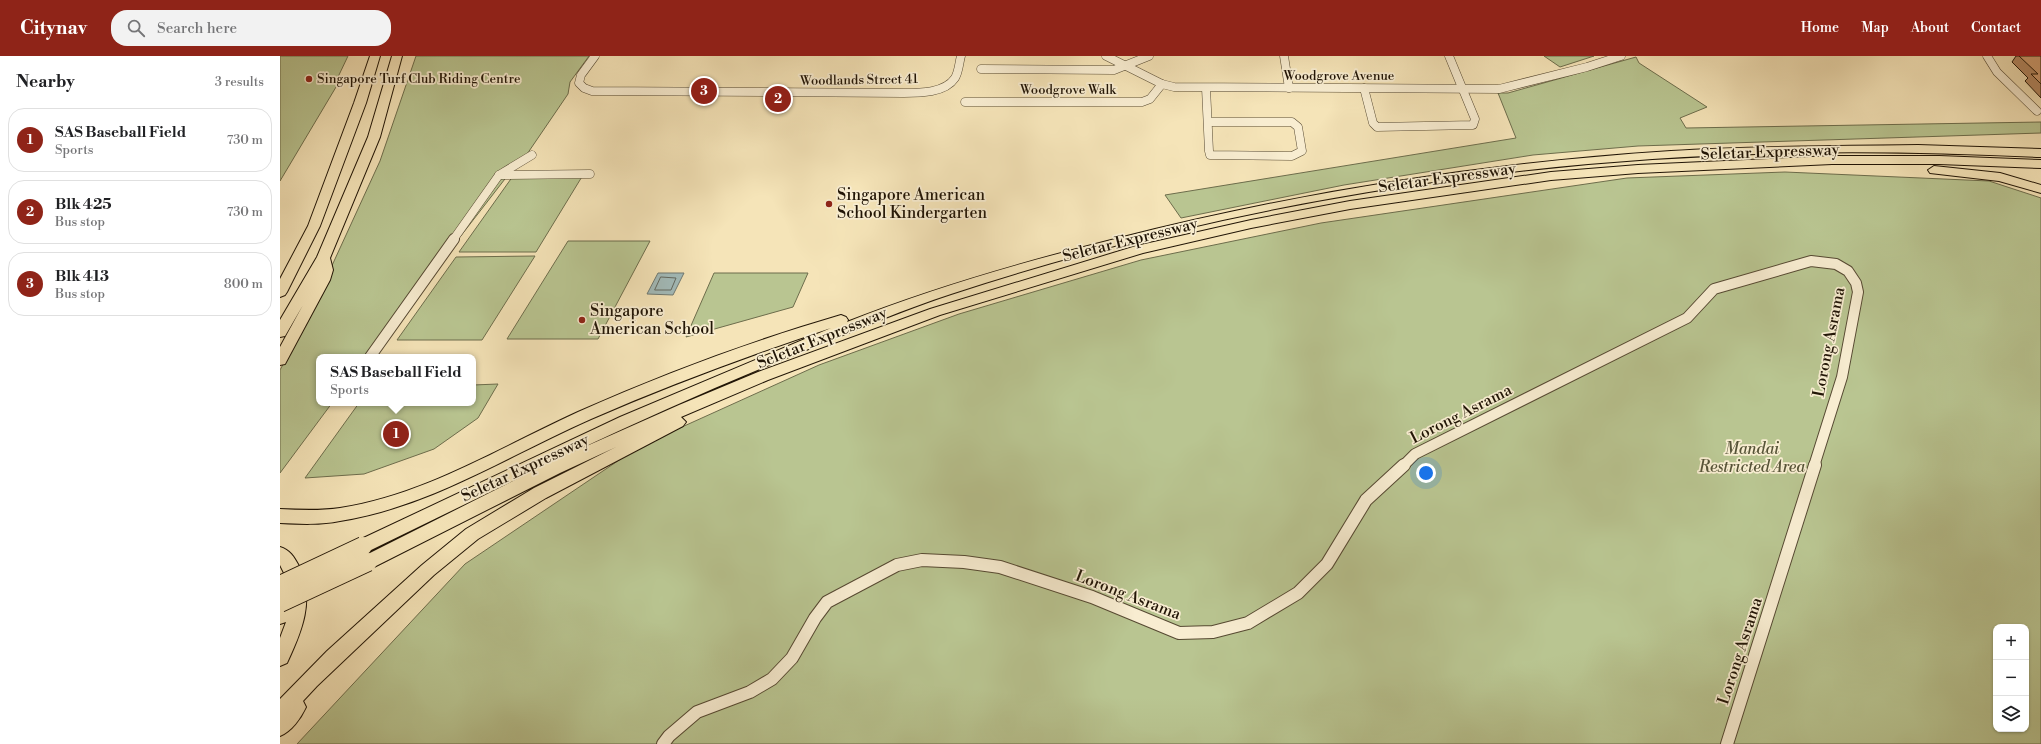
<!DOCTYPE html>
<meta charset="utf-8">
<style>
:root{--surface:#fff;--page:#f2f2f2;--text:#202124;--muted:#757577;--line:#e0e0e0;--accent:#8f2418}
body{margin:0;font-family:"Libre Bodoni",serif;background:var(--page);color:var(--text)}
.controls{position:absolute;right:12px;bottom:12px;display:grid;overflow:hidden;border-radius:8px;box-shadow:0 1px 3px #0004}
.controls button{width:36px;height:36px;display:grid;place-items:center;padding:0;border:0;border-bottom:1px solid var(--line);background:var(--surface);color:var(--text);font:20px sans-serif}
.you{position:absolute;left:1146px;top:417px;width:14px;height:14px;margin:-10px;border:3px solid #fff;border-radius:50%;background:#1a73e8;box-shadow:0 0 0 6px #1a73e833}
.badge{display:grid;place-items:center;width:26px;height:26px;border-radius:50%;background:var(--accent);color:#fff;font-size:13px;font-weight:700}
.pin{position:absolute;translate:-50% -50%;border:2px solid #fff;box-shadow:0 1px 4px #0006}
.popup{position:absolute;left:36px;top:298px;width:160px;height:52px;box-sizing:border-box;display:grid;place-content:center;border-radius:8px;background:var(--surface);filter:drop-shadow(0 1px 3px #0005);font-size:13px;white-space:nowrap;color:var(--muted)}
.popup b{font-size:15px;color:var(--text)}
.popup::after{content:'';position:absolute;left:50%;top:100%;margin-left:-8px;border:8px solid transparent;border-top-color:var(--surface)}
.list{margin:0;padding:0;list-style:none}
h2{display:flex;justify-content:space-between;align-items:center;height:52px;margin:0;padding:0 16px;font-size:17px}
h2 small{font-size:13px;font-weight:400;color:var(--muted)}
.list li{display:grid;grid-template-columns:26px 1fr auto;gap:12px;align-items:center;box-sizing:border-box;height:64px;margin:0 8px 8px;padding:0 8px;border:1px solid var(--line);border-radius:16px}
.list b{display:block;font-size:15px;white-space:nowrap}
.list p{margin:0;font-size:13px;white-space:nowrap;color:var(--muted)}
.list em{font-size:13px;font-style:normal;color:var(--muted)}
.icon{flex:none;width:22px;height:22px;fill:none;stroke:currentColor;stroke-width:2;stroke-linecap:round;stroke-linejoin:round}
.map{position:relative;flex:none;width:1761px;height:688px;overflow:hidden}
header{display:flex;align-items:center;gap:24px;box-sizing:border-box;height:56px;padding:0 20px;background:var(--accent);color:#fff}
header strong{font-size:19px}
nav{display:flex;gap:22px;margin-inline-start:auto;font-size:14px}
.search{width:280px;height:36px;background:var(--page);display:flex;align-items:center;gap:10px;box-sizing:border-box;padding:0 14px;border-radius:16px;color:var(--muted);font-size:15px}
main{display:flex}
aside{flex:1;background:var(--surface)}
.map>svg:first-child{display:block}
.green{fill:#b9c591;stroke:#6d6d4c;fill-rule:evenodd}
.water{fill:#a2bbba;stroke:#6e7972}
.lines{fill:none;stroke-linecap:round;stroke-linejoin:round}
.shore{stroke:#626860;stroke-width:1}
.minor-far2-casing{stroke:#564932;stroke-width:9}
.minor-far1-casing{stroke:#564932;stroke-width:12}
.minor-casing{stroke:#564932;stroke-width:14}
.highway-casing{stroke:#211506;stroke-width:2}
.minor-far2{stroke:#f8edd1;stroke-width:8}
.minor-far1{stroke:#f8edd1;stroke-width:10}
.minor{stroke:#f8edd1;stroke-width:12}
.highway{fill:#f5e4b8;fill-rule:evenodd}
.highway-bridge-casing{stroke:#211506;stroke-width:20;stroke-linecap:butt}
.highway-bridge{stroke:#f5e4b8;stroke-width:18}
.wall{fill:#b88c66;stroke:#211506}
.building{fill:#d6a377;stroke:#211506}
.poi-dot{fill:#8f2418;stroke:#f8edd1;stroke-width:1.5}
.labels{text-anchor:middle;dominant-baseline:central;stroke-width:3.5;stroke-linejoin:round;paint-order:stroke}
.far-street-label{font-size:13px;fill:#211506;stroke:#f8edd1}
.far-poi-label{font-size:13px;fill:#211506;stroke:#f8edd1;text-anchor:start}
.street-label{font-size:16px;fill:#211506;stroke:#f8edd1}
.poi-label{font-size:16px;fill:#211506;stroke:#f8edd1;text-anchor:start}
.park-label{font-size:16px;font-style:italic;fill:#565337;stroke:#f8edd1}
</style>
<header>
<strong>Citynav</strong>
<div class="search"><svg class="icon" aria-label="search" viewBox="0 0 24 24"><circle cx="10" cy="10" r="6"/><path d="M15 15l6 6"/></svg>Search here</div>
<nav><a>Home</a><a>Map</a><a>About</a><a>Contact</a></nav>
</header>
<main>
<aside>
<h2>Nearby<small>3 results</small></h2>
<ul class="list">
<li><span class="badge">1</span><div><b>SAS Baseball Field</b><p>Sports</p></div><em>730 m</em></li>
<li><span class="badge">2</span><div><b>Blk 425</b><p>Bus stop</p></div><em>730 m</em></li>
<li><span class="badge">3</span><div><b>Blk 413</b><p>Bus stop</p></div><em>800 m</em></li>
</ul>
</aside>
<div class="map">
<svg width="1761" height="688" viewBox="0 0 1761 688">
<rect width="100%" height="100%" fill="#f5e4b8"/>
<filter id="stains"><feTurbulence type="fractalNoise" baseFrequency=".005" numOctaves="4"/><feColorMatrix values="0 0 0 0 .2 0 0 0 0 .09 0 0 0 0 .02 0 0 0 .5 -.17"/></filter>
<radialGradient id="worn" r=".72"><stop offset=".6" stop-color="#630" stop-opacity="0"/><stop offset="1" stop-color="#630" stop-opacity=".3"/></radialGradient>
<g class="green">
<path d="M 0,0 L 68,0 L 58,21 L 59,26 L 0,125 Z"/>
<path d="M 136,0 L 309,0 L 290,26 L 288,38 L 243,104 L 235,110 L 87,301 L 39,301 L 39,347 L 52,347 L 0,417 L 0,314 L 27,264 L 100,105 Z"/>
<path d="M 1264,0 L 1314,0 L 1280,11 Z"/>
<path d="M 1356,1 L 1359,7 L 1427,51 L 1400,62 L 1406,72 L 1761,66 L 1761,77 L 1358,90 L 1253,99 L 1064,129 L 901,162 L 885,139 L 1236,82 L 1218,37 L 1228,37 Z"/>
<path d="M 1505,116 L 1709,125 L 1761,142 L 1761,688 L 17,688 L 185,508 L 360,390 L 539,309 L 679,258 L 861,204 L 1041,167 L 1347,122 ZM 1716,571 L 1746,571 L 1746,673 L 1716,673 Z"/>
<path d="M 303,119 L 256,196 L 179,196 L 233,120 Z"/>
<path d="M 288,185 L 370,185 L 318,283 L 227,283 Z"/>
<path d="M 255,200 L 202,284 L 117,284 L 176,201 Z"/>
<path d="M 434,217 L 528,217 L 513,251 L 406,281 Z"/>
<path d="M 218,328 L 198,362 L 154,393 L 84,418 L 25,422 L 79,347 L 193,347 L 193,329 Z"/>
</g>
<path class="water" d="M 378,217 L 404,217 L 393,239 L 367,238 Z"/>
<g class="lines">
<path class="shore" d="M 381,221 L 396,222 L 391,234 L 375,234 Z"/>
<g class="minor-far2-casing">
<g id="minor-far2">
<path d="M 315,0 L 301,19 L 299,27 L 304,32 L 312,35 L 624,37 C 640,37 665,37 675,22 C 679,15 679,7 681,0"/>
<path d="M 826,0 L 882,28 L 894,31 L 1219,33 L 1307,11 L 1341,0"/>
<path d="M 1004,0 L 1009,32"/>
<path d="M 1707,0 L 1717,16 L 1757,55"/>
<path d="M 701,13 L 834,14 L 869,0"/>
<path d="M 926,32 L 929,95 L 930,99 L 1012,100 L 1022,95 L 1018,71 L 1012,66 L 928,66"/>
<path d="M 1084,32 L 1093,67 L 1097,71 L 1193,69 L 1195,63 L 1169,0"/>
<path d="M 685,46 L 862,46 L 870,43 L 882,28"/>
<path d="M 219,119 L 310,118"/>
<path d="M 173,184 L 219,119 L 252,99"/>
</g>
</g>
<g class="minor-far1-casing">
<g id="minor-far1">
<path d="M 90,301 L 174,183"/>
<path d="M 1123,410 L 1135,398 L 1407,262 L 1434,233 L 1531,205 L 1556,208 L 1568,215 L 1576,227 L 1578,236 L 1562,321 L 1534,410"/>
</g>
</g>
<g class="minor-casing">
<g id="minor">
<path d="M 383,688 L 389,680 L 417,656 L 470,636 L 492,623 L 512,602 L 535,562 L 547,546 L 617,509 L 642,504 L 684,506 L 720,511 L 812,541 L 899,577 L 933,576 L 968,567 L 1018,537 L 1047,508 L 1086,444 L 1124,409"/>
<path d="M 1447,688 L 1535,409"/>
</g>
</g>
<g class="highway-casing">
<g id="highway">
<path d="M 90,0 L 100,0 L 86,47 L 40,170 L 7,236 L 5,239 L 0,241 L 0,223 L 28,170 L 74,47 Z"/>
<path d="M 112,0 L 122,0 L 100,81 L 50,202 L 53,214 L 50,224 L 5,308 L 0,309 L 0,291 L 23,249 L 5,280 L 0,281 L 0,264 L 37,201 L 88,81 Z"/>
<path d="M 1638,89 L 1761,93 L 1761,101 C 1680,98 1599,95 1517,97 C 1233,102 941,149 671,238 C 625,253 580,272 536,290 C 453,323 372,359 291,397 L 399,349 L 478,316 L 650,253 L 856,190 L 971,164 L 1070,145 L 1271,116 L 1358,109 L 1552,100 L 1659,100 L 1761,104 L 1761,112 L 1659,108 L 1552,108 L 1358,117 L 1271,124 L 1070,153 L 971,172 L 863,197 L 660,259 L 488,324 L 401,361 L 406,366 L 403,370 L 266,442 L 198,483 L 154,519 L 37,630 L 23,645 L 26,651 C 21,662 11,676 0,680 L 0,643 L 47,595 L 142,509 L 186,473 L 254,432 L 336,391 L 280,417 L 94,511 L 88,513 L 82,511 L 79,506 L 82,501 L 249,417 L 89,495 L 83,497 L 77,495 L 75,490 L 77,485 L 340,361 L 551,272 C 470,299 389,329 311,363 C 229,399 150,451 60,465 C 40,469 20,468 0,467 L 0,453 C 20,454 40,455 60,452 C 145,439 221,391 298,356 C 383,318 472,285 561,259 L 566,261 L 568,264 L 567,266 C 655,231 747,205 839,182 C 1020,136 1205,107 1391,95 C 1474,90 1556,90 1638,89 Z"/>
<path d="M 1654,110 L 1720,117 L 1761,129 L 1761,137 L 1719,125 L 1650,117 L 1648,114 Z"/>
<path d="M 0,491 C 10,494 14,501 19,510 C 35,544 22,575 7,607 L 0,610 L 0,582 L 6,566 L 0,568 L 0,532 L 6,534 L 10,542 L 6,521 L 0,509 Z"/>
</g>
</g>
<use href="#minor-far2" class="minor-far2"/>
<use href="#minor-far1" class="minor-far1"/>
<use href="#minor" class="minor"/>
<use href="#highway" class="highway"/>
<g class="highway-bridge-casing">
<g id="highway-bridge">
<path d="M 0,529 L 83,490"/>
<path d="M 0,547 L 88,506"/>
</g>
</g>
<use href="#highway-bridge" class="highway-bridge"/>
</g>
<path class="wall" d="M 1736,0 L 1761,0 L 1761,42 L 1745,25 L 1748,22 L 1732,6 Z"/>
<path class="building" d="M 1739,0 L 1761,0 L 1761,28 L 1751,18 L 1758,18 Z"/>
<g class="poi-dot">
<circle cx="29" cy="23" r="4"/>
<circle cx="549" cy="148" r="4"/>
<circle cx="302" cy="264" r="4"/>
</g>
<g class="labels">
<g class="far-street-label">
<text x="1059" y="20">Woodgrove Avenue</text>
<text transform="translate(579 24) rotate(-1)">Woodlands Street 41</text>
<text x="788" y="34">Woodgrove Walk</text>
</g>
<g class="far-poi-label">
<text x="37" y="23">Singapore Turf Club Riding Centre</text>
</g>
<g class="street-label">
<text transform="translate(1490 96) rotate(-2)">Seletar Expressway</text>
<text transform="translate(1167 122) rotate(-8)">Seletar Expressway</text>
<text transform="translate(850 184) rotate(-14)">Seletar Expressway</text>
<text transform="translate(542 282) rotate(-22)">Seletar Expressway</text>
<text transform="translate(1549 286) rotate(-79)">Lorong Asrama</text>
<text transform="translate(1181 358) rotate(-27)">Lorong Asrama</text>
<text transform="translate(245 412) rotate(-25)">Seletar Expressway</text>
<text transform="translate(848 539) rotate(21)">Lorong Asrama</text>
<text transform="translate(1460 595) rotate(-72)">Lorong Asrama</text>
</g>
<g class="poi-label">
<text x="557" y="139">Singapore American<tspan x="557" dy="18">School Kindergarten</tspan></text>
<text x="310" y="255">Singapore<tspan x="310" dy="18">American School</tspan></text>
</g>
<g class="park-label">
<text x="1472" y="393">Mandai<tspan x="1472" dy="18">Restricted Area</tspan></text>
</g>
</g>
<rect width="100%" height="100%" filter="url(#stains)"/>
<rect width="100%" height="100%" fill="url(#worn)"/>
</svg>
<div class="controls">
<button>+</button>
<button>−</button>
<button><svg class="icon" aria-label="layers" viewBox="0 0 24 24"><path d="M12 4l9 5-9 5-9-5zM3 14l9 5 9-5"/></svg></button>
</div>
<div class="you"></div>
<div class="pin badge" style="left:116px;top:378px">1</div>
<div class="popup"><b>SAS Baseball Field</b>Sports</div>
<div class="pin badge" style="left:498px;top:43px">2</div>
<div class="pin badge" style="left:424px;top:35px">3</div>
</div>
</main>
